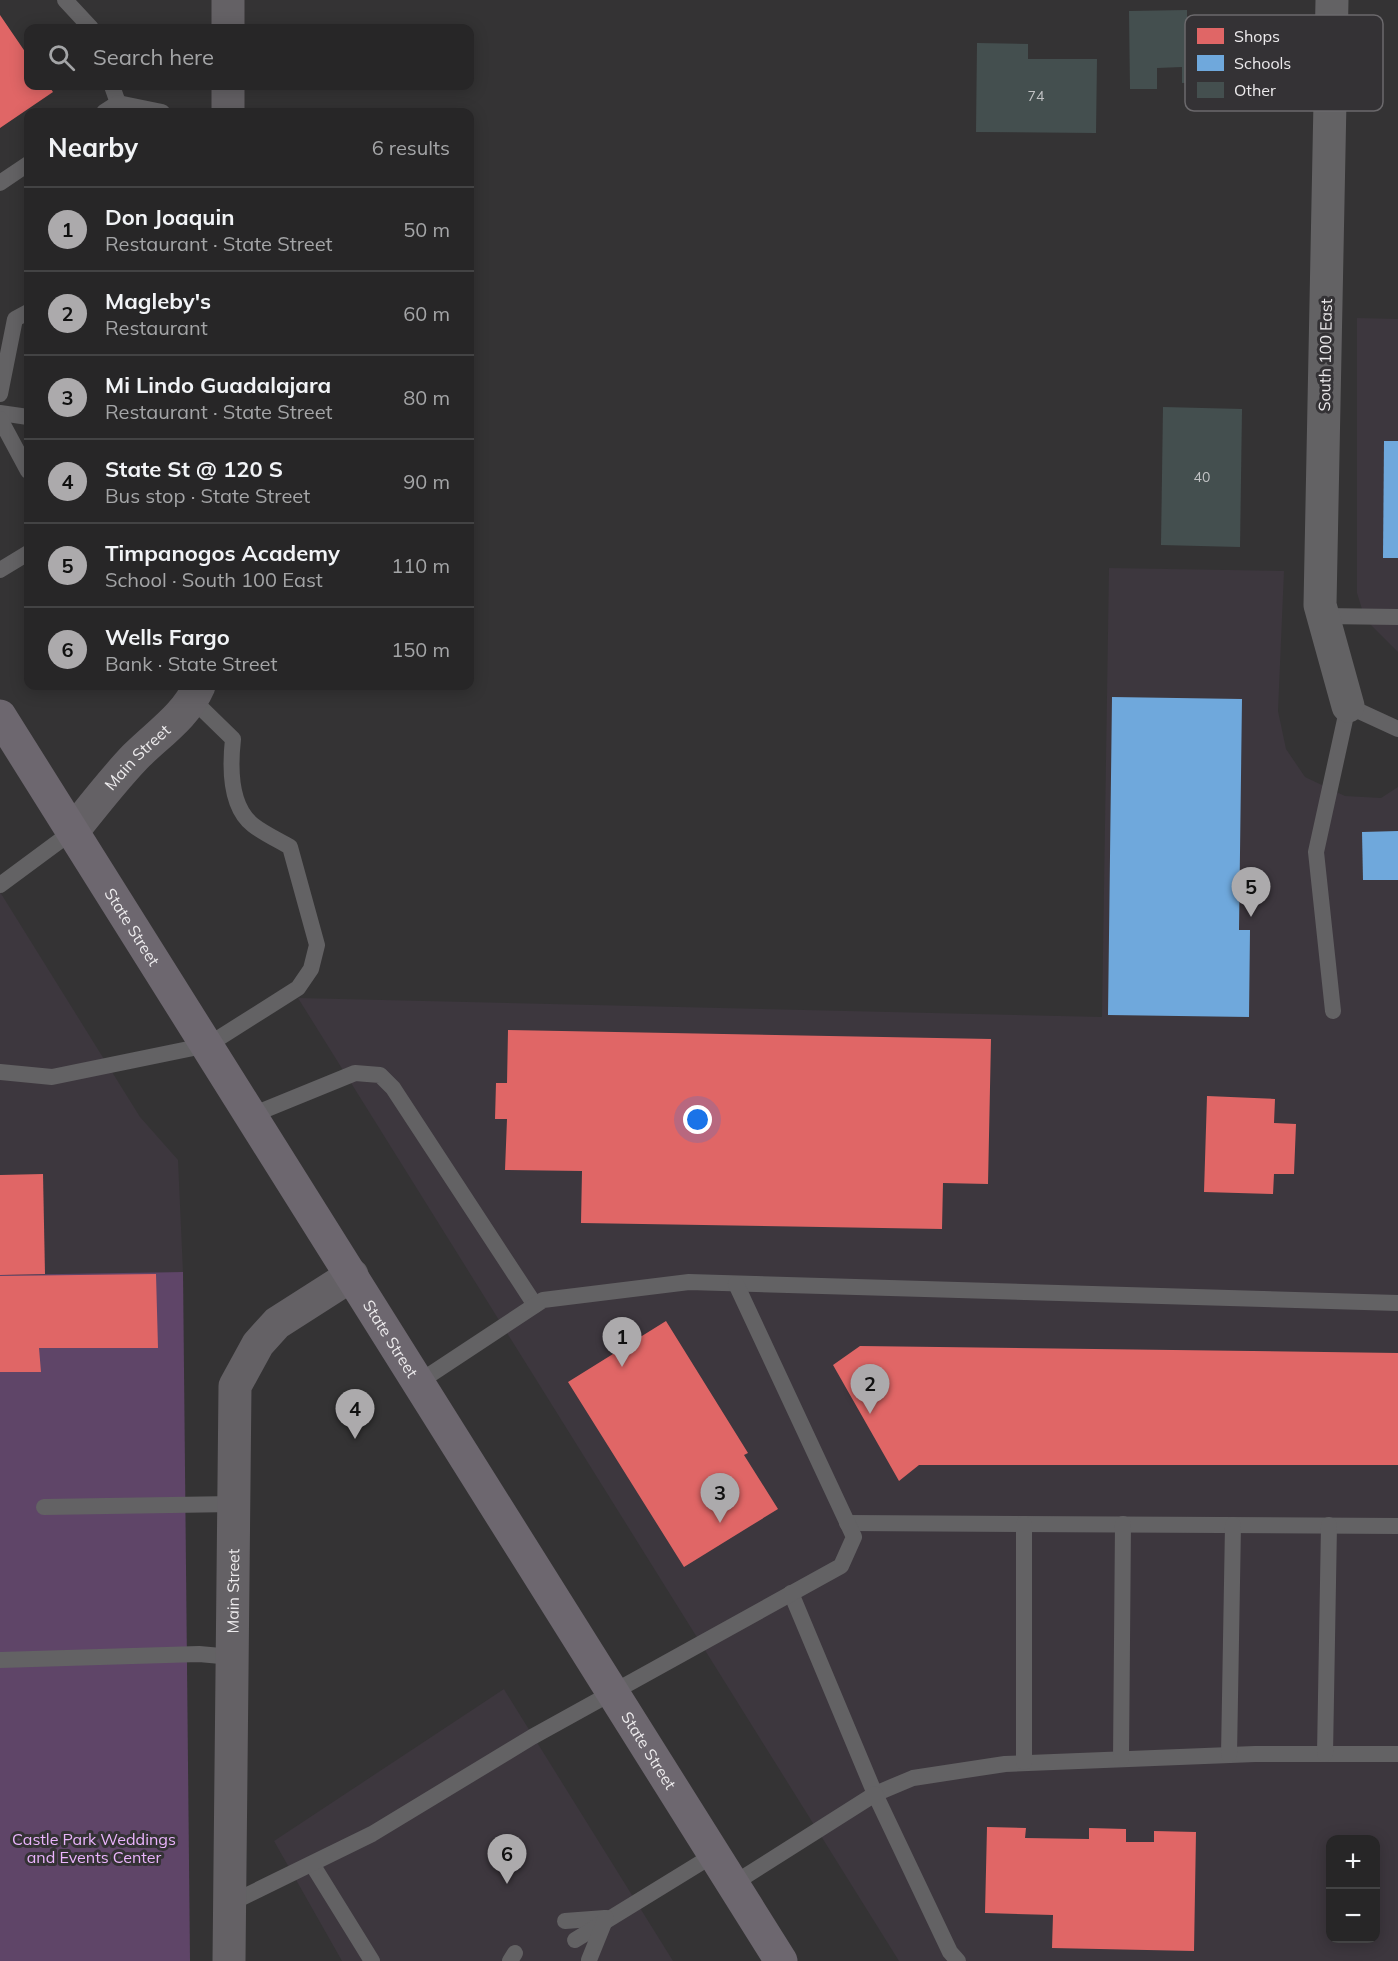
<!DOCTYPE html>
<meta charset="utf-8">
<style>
:root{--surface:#272627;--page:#333233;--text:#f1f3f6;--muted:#a4a5a7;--line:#434344;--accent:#acaaac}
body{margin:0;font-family:Mulish,sans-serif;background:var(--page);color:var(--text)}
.controls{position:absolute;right:18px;bottom:18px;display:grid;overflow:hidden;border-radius:12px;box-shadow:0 3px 15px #0003}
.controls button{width:54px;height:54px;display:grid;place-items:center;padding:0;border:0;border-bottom:2px solid var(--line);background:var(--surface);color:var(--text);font:30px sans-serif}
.you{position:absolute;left:698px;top:1120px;width:21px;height:21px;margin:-15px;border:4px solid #fff;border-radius:50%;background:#1a73e8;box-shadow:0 0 0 9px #1a73e833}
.badge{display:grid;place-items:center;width:39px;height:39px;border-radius:50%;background:var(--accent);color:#111;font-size:20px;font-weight:700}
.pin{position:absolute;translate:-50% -50px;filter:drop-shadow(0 2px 3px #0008)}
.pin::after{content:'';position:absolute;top:32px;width:21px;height:18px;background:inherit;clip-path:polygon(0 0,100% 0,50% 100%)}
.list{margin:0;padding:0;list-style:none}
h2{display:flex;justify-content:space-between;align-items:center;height:78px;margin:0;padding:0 24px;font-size:26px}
h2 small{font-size:20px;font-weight:400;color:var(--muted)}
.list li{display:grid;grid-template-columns:39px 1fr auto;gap:18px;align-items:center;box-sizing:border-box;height:84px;padding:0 24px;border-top:2px solid var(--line)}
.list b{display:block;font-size:22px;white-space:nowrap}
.list p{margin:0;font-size:20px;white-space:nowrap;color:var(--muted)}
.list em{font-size:20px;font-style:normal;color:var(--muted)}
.icon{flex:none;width:33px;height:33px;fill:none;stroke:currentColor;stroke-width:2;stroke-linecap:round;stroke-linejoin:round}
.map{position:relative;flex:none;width:1398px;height:1961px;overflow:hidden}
.search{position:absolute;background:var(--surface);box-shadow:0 3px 15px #0003;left:24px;top:24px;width:450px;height:66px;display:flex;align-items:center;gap:15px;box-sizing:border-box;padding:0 21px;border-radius:12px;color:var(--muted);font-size:22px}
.panel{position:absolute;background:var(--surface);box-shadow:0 3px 15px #0003;left:24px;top:108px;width:450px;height:582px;border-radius:12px}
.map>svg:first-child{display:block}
.built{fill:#3d373e;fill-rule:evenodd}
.green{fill:#5f4568}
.shops{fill:#e06666}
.schools{fill:#6fa8dc}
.building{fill:#444f4f}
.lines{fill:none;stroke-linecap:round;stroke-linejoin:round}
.lane{stroke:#636264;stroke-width:16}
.street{stroke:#636264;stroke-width:33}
.secondary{stroke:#646165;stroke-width:33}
.primary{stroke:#6d676f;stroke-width:33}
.labels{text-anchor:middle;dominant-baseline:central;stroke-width:6;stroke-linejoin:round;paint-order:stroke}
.number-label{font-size:14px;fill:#c2c3c5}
.street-label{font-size:16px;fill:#eceaec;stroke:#343235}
.park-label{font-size:16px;fill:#eab4fc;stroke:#343235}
.key{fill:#343235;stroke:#6b696c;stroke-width:1.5}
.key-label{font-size:16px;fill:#eceaec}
</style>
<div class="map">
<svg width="1398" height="1961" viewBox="0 0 1398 1961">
<rect width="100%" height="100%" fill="#343334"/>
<g class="built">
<path d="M 1357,318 L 1398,319 L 1398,652 L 1365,619 L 1357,593 Z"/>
<path d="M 1109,568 L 1284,571 L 1278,711 L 1286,749 L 1305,777 L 1345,796 L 1381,798 L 1398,787 L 1398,1961 L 899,1961 L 298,998 L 1102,1017 ZM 1330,1840 L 1376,1840 L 1376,1938 L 1330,1938 Z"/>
<path d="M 0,892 L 140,1117 L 178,1160 L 183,1272 L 0,1276 Z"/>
<path d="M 504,1689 L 505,1691 L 673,1961 L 342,1961 L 274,1841 Z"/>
</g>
<path class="green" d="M 183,1272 L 190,1961 L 0,1961 L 0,1275 Z"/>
<g class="shops">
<path d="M 0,15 L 28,56 L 28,86 L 49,86 L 53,92 L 0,128 Z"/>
<path d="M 508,1030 L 991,1039 L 988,1184 L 943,1183 L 942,1229 L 581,1223 L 582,1171 L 505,1170 L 507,1119 L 495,1119 L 496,1083 L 507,1083 Z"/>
<path d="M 1207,1096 L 1275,1099 L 1274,1123 L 1296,1124 L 1294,1174 L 1274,1174 L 1273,1194 L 1204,1192 Z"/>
<path d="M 43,1174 L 45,1274 L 0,1275 L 0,1175 Z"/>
<path d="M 156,1274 L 158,1348 L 39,1348 L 41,1372 L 0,1372 L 0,1276 Z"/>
<path d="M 666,1321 L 748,1453 L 744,1455 L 778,1509 L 684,1567 L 568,1382 Z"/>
<path d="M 860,1346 L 1398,1353 L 1398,1465 L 919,1465 L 899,1481 L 833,1365 Z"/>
<path d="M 987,1827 L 1026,1828 L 1025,1838 L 1089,1839 L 1089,1828 L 1126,1829 L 1126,1842 L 1154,1842 L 1154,1831 L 1196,1832 L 1194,1951 L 1052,1948 L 1053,1915 L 985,1913 Z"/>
</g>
<g class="schools">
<path d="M 1384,441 L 1398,441 L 1398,558 L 1383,558 Z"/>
<path d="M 1112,697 L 1242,699 L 1239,930 L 1250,930 L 1249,1017 L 1108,1015 Z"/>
<path d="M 1398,831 L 1398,880 L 1363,880 L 1362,832 Z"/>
</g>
<g class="building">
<path d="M 1187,10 L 1187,42 L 1220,42 L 1221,82 L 1182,83 L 1182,67 L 1157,68 L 1157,89 L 1130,89 L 1129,11 Z"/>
<path d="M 977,43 L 1028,44 L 1028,59 L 1097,59 L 1096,133 L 976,132 Z"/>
<path d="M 1163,407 L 1242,409 L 1240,547 L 1161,545 Z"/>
</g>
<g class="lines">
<g class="lane">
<path d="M 65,0 L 91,28"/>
<path d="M 112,86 L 118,103"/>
<path d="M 104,112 L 118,103 L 162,112"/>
<path d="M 0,183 L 28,164"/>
<path d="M 0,394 L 15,319 L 28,312"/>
<path d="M 0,413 L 28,417"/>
<path d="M 0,419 L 28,471"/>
<path d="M 0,570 L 28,553"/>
<path d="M 1323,616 L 1398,617"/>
<path d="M 0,885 L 73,831"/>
<path d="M 1333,1011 L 1316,852 L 1348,706 L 1398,729"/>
<path d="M 0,1072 L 52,1077 L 208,1045 L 298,988 L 311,969 L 317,945 L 290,847 C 278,840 263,833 253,825 C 229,806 230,766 233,739 L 193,700"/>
<path d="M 252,1115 L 355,1073 L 380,1075 L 393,1088 L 535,1305"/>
<path d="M 419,1382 L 543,1300 L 689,1282 L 1398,1303"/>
<path d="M 44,1507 L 234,1504"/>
<path d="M 847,1523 L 1398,1526"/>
<path d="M 791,1593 L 875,1794 L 913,1778 L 1005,1764 L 1255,1754 L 1398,1754"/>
<path d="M 0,1660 L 199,1654 L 232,1657"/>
<path d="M 1325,1754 L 1329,1525"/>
<path d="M 1229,1755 L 1233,1525"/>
<path d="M 1121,1759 L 1123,1524"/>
<path d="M 1024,1762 L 1024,1524"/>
<path d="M 312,1864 L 372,1961"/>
<path d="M 733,1884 L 875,1794 L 950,1952 L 958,1961"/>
<path d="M 229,1904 L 372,1834 L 532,1737 L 841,1566 L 854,1537 L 736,1284"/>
<path d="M 565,1921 L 605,1918"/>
<path d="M 575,1940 L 715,1854"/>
<path d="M 589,1960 L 606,1918"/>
<path d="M 510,1961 L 515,1953"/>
</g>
<path class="street" d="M 1332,0 L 1320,605 L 1348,706"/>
<g class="secondary">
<path d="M 228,28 L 228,0"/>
<path d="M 228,112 L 228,86"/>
<path id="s1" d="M 73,831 C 93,806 113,780 135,757 C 158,734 186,716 199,686"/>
<path id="s2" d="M 229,1961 L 235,1386 L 258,1344 L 277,1323 L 352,1275"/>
</g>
<path class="primary" id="s3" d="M 0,716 L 781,1961"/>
</g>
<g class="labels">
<g class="number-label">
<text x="1036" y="96">74</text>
<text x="1202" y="477">40</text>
</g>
<g class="street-label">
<text transform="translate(1325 355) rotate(-89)">South 100 East</text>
<text stroke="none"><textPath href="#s1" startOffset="98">Main Street</textPath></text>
<text stroke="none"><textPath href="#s3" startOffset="249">State Street</textPath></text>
<text stroke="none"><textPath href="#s3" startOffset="735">State Street</textPath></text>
<text stroke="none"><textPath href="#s2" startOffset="370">Main Street</textPath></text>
<text stroke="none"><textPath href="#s3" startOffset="1221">State Street</textPath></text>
</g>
<g class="park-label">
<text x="94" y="1839">Castle Park Weddings<tspan x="94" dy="18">and Events Center</tspan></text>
</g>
</g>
<rect x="1185" y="15" width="198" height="96" rx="9" class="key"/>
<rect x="1197" y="28" width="27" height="16" fill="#e06666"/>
<rect x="1197" y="55" width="27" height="16" fill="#6fa8dc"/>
<rect x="1197" y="82" width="27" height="16" fill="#444f4f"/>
<g class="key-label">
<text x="1234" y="42">Shops</text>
<text x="1234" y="69">Schools</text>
<text x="1234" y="96">Other</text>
</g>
</svg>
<div class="controls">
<button>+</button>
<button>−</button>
</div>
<div class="you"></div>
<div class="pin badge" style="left:622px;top:1367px">1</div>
<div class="pin badge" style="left:870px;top:1414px">2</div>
<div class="pin badge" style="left:720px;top:1523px">3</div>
<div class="pin badge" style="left:355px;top:1439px">4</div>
<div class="pin badge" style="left:1251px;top:917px">5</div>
<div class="pin badge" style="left:507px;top:1884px">6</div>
<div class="search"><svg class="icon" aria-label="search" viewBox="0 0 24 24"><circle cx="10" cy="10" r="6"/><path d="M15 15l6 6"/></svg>Search here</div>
<section class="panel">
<h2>Nearby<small>6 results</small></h2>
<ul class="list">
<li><span class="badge">1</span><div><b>Don Joaquin</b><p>Restaurant · State Street</p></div><em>50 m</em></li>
<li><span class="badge">2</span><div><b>Magleby's</b><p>Restaurant</p></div><em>60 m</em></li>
<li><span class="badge">3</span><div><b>Mi Lindo Guadalajara</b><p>Restaurant · State Street</p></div><em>80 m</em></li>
<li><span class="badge">4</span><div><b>State St @ 120 S</b><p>Bus stop · State Street</p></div><em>90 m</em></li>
<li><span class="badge">5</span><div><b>Timpanogos Academy</b><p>School · South 100 East</p></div><em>110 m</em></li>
<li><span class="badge">6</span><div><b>Wells Fargo</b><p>Bank · State Street</p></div><em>150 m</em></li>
</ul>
</section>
</div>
